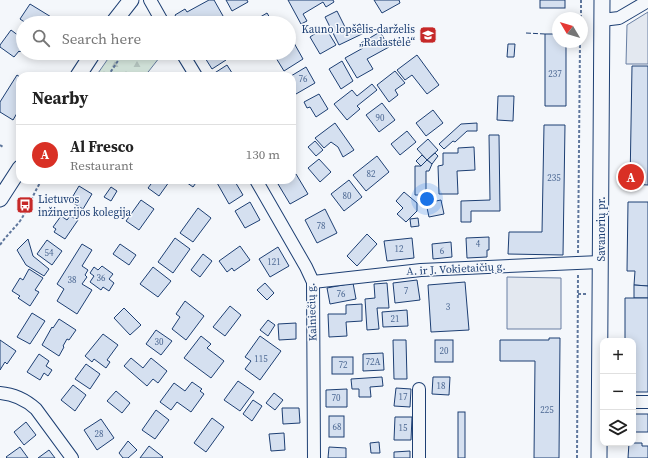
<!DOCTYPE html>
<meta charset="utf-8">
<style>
:root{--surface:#fff;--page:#f2f2f2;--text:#222;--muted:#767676;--line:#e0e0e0;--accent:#d93025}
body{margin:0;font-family:"Source Serif 4",serif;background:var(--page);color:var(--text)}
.controls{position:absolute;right:12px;bottom:12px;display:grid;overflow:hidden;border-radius:8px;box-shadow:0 2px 10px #0003}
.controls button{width:36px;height:36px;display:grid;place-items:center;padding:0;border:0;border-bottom:1px solid var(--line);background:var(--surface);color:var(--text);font:20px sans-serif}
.compass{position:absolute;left:552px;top:12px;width:36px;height:36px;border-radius:50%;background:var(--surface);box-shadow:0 2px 10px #0003;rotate:308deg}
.you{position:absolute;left:427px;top:199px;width:14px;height:14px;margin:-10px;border:3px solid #fff;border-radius:50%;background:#1a73e8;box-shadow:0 0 0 6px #1a73e833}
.badge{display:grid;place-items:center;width:26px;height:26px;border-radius:50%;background:var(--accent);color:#fff;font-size:13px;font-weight:700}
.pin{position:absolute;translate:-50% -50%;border:2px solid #fff;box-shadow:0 1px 4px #0006}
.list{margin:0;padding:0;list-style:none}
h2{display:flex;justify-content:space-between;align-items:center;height:52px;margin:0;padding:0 16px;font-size:17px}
h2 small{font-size:13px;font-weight:400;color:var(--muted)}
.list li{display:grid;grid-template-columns:26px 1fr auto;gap:12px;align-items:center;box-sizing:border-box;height:60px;padding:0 16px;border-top:1px solid var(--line)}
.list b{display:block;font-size:15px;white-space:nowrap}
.list p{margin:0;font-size:13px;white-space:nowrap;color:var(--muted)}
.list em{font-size:13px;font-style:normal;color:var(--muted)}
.icon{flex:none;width:22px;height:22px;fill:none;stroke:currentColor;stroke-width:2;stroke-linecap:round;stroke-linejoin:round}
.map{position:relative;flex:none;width:648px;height:458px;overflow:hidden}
.search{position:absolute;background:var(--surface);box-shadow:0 2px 10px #0003;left:16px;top:16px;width:280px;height:44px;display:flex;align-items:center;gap:10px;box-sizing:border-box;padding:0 14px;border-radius:22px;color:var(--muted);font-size:15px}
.panel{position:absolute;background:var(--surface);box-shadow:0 2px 10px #0003;left:16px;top:72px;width:280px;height:112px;border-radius:12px}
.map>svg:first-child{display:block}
.forest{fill:url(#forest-firs);stroke:#687fa3}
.parking{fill:#e3e8f0;stroke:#687fa3}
.building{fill:#d5e0f0;stroke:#1d3f73}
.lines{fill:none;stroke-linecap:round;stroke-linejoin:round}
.minor-casing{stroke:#1d3f73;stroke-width:14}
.major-casing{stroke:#1d3f73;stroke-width:17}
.path{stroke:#5e769c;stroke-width:2;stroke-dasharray:3 2;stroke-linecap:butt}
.minor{stroke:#f4f7fb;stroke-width:12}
.major{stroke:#f4f7fb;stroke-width:15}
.fence{stroke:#1d3f73;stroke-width:1;stroke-dasharray:5 2;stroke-linecap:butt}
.labels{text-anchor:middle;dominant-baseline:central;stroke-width:3;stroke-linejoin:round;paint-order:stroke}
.number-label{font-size:9px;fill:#4b6792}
.poi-label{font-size:11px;fill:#1d3f73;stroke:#f4f7fb;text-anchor:end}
.street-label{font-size:11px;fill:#1d3f73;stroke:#f4f7fb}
</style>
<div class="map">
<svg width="648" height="458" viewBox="0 0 648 458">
<defs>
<pattern id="forest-firs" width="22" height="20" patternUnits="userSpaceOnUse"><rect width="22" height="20" fill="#d7e8df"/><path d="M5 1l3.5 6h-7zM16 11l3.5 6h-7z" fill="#b8c8c3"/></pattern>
</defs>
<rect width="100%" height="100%" fill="#f4f7fb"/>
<path class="forest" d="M 112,53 L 163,53 L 145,76 L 96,76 Z"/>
<g class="parking">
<path d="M 648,12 L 648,64 L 626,64 L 627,25 Z"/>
<path d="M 507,277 L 561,278 L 561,329 L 507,329 Z"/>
</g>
<g class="building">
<path d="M 209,0 L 214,0 L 227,23 L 179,23 L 175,15 L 185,9 L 187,12 Z"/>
<path d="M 226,0 L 247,0 L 248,2 L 232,11 Z"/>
<path d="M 288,0 L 333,0 L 334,2 L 326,7 L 323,2 L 303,14 L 307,21 L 301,24 Z"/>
<path d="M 374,0 L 399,0 L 400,3 L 382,13 Z"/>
<rect x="540" y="0" width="25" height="8"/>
<path d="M 30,4 L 61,23 L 26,23 L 20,19 Z"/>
<path d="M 337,11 L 347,31 L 360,24 L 364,33 L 339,45 L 325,17 Z"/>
<path d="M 267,13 L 273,23 L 250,23 Z"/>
<path d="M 325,27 L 336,45 L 320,54 L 310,37 Z"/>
<path d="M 11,30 L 23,39 L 23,48 L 20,52 L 19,51 L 14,57 L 0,47 L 0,45 Z"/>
<path d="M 380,32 L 389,47 L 367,59 L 373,69 L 357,78 L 345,58 L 363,48 L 361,43 Z"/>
<path d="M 545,34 L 558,34 L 558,42 L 566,42 L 566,106 L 545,106 Z"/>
<path d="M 294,43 L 303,59 L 284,71 L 273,53 L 289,53 L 289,46 Z"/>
<path d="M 508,44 L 515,44 L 514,57 L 507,57 Z"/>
<path d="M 202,53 L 222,53 L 226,60 L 212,69 Z"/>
<path d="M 417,55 L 439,85 L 427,94 L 412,75 L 405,80 L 397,70 Z"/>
<path d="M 342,61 L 353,81 L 341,89 L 329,69 Z"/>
<path d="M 227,65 L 234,76 L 215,76 L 213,74 Z"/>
<path d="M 632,66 L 648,66 L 648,185 L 630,184 Z"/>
<path d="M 306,67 L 315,83 L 296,94 L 292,87 L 292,76 L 291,76 Z"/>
<path d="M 395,71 L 405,83 L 395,90 L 398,95 L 389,102 L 377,85 Z"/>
<path d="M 17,75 L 20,77 L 20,108 L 13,120 L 0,112 L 0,102 Z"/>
<path d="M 372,84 L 377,90 L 357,106 L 360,109 L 347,120 L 334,104 L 352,90 L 357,96 Z"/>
<path d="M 319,94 L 328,109 L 316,117 L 310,107 L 307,108 L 304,102 Z"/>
<path d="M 498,96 L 514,96 L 513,121 L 497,120 Z"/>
<path d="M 382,103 L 395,120 L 379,132 L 366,115 Z"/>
<path d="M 433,110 L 443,123 L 426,136 L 416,123 Z"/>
<path d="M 335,123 L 354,150 L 343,157 L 338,147 L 331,142 L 324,148 L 315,138 Z"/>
<path d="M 477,123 L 477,131 L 467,131 L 455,142 L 453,141 L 444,149 L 439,144 L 461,124 Z"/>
<path d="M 544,125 L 565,125 L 563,255 L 508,254 L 509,232 L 542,232 Z"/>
<path d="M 407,131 L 416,142 L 400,155 L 391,144 Z"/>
<path d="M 489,135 L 499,135 L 500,211 L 471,211 L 471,222 L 461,222 L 461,201 L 490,200 Z"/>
<path d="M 428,139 L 438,150 L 427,160 L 417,149 Z"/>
<path d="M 315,141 L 323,150 L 316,156 L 308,147 Z"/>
<path d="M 474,147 L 475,170 L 457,171 L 458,194 L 439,194 L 438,166 L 443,165 L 443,153 L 458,153 L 458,148 Z"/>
<path d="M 435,153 L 438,156 L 432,164 L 427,160 Z"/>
<path d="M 422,155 L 427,160 L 421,166 L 416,161 Z"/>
<path d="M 377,156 L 389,172 L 366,191 L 353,175 Z"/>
<path d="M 319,159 L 331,172 L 320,182 L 308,168 Z"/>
<path d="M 427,160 L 432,164 L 429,171 L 426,171 L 426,195 L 415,195 L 415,166 L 421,166 Z"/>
<path d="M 296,174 L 308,194 L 290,204 L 278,184 L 285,180 L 292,180 L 292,176 Z"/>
<path d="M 154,180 L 166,180 L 169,182 L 159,196 L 148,188 Z"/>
<path d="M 183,180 L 198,180 L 193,187 Z"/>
<path d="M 218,180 L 234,180 L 243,195 L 229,204 L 216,181 Z"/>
<path d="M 349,180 L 362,197 L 344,211 L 331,194 Z"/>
<path d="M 79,186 L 92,194 L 83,209 L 70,201 Z"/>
<path d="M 111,187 L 117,191 L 111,201 L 104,197 Z"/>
<path d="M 404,192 L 417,203 L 417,211 L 406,222 L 397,214 L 403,208 L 396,201 Z"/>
<path d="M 141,200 L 154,209 L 139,230 L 126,221 Z"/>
<path d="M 441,200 L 444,214 L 429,217 L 426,203 Z"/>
<path d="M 250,202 L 260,220 L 245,228 L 235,211 Z"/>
<path d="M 628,202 L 648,202 L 648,286 L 634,285 L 635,271 L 627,271 Z"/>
<path d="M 198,208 L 211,218 L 193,242 L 180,233 Z"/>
<path d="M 325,209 L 337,233 L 317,243 L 305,220 Z"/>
<path d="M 61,216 L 67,220 L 70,216 L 78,220 L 65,239 L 54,232 L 56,229 L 53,227 Z"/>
<path d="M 418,218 L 419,226 L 411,227 L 410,219 Z"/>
<path d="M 367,234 L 377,244 L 357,266 L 347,256 Z"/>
<path d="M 489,237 L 489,250 L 487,250 L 487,257 L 467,258 L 466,238 Z"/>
<path d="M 175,238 L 190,249 L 173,273 L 158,262 Z"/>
<path d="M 412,238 L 414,258 L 387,261 L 384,241 Z"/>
<path d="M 28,239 L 33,256 L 49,269 L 44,276 L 26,265 L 17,250 Z"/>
<path d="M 47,240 L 62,251 L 52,265 L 37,254 Z"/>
<path d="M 451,242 L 452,257 L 433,259 L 432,244 Z"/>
<path d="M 82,244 L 92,250 L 82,266 L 88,270 L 85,275 L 87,277 L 82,284 L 92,290 L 77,314 L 57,301 L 64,289 L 57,284 Z"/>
<path d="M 120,244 L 136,255 L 129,265 L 113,254 Z"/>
<path d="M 240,246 L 250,260 L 234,271 L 232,268 L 227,272 L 219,261 Z"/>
<path d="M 278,247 L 289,266 L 270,277 L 259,259 Z"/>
<path d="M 203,254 L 212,261 L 200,277 L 191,270 Z"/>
<path d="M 102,266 L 113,274 L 109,279 L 114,283 L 109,291 L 103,287 L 101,290 L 90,282 L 94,276 L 90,273 L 94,267 L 98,270 Z"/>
<path d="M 153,267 L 171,281 L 158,297 L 140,284 Z"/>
<path d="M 29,269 L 43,278 L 35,290 L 39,292 L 30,306 L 18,298 L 20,296 L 12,291 L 20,278 L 23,280 Z"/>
<path d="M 417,280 L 420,300 L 395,303 L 393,283 Z"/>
<path d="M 465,282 L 469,330 L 431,332 L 428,285 Z"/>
<path d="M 265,283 L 274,293 L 267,300 L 257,290 Z"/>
<path d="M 353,283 L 356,299 L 330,304 L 327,288 Z"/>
<path d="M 387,283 L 389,308 L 377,308 L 379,329 L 367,330 L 365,299 L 375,298 L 374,284 Z"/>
<path d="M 634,285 L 648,286 L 648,298 L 634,298 Z"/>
<path d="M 625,298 L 648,298 L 648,392 L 633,392 L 633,341 L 625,341 Z"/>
<path d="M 185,301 L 204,316 L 186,340 L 172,329 L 180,317 L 176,314 Z"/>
<path d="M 362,304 L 362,321 L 346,322 L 347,336 L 329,337 L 328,314 L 346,314 L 346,305 Z"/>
<path d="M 230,306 L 241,315 L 225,336 L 213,327 Z"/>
<path d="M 124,308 L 141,325 L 130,335 L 114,318 Z"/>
<path d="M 407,310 L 408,326 L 383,327 L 382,312 Z"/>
<path d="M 32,313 L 45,321 L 30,344 L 17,337 Z"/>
<path d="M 59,319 L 76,330 L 69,340 L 67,339 L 63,346 L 64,347 L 59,356 L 42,345 L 52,327 L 53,328 Z"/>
<path d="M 268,320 L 275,325 L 268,336 L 260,330 Z"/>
<path d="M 296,323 L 296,339 L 279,340 L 278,324 Z"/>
<path d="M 156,330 L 172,341 L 161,355 L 146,344 Z"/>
<path d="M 103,334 L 118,345 L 107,360 L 110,362 L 106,368 L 94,359 L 92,362 L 85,356 Z"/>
<path d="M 201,336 L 211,344 L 207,348 L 224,361 L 211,378 L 184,358 Z"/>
<path d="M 260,336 L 281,351 L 260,380 L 245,369 L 251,361 L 245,357 Z"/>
<path d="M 549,338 L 560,338 L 559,458 L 534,458 L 535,361 L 500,361 L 500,340 L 549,340 Z"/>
<path d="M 0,340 L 16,351 L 7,364 L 5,362 L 0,370 Z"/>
<path d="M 393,340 L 406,340 L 407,379 L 394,379 Z"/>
<rect x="435" y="340" width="18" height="22"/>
<path d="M 383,353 L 384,370 L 363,371 L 363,354 Z"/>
<path d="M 39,354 L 49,361 L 46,366 L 52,370 L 48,376 L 44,373 L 40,380 L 27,372 Z"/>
<rect x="332" y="357" width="21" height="17"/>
<path d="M 131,358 L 143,368 L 151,358 L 167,371 L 158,383 L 153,379 L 147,386 L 124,366 Z"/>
<path d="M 86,364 L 100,374 L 90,389 L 75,379 Z"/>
<path d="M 382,377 L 383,386 L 370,387 L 371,397 L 359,397 L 359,389 L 352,389 L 351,379 Z"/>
<path d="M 433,377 L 450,377 L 449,395 L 432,394 Z"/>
<path d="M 238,381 L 254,392 L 240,411 L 224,400 Z"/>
<path d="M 192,382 L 202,389 L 200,391 L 204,394 L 191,412 L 177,402 L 171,410 L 160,402 L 174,383 L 185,391 Z"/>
<path d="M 73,385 L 86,395 L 75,411 L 61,400 Z"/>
<path d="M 396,388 L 411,389 L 410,407 L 394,406 Z"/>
<path d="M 347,389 L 347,407 L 326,407 L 326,390 Z"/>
<path d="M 116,391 L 130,403 L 122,413 L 107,401 Z"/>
<path d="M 274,393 L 283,400 L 275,410 L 266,403 Z"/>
<path d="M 253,400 L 262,406 L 252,421 L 243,414 Z"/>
<path d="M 282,408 L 299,408 L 300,423 L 283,424 Z"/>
<path d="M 156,410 L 169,420 L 155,439 L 142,430 Z"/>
<rect x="458" y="412" width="7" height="46"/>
<rect x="633" y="414" width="15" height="18"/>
<rect x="329" y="416" width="15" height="21"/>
<path d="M 395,417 L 412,417 L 411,440 L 394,440 Z"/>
<path d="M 212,418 L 224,427 L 206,452 L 194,443 Z"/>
<path d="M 101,419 L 114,438 L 97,450 L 84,430 Z"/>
<path d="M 26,422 L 36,435 L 24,445 L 14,432 Z"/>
<path d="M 284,433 L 285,450 L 271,451 L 269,434 Z"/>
<path d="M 128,441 L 137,450 L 128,458 L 123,458 L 119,453 Z"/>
<path d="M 379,442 L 380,453 L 371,453 L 370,443 Z"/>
<path d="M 629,443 L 642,443 L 642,446 L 648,446 L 648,458 L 628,458 Z"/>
<path d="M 149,446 L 163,457 L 162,458 L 140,458 Z"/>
<path d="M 20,447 L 28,458 L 7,458 L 6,457 Z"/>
<path d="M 329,447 L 346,448 L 346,458 L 328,458 Z"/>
<path d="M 49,450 L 55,458 L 38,458 Z"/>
<path d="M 410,451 L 410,458 L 394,458 L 394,452 Z"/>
</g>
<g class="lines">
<g class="minor-casing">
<g id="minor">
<path d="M 150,0 L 163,23"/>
<path d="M 602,20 L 619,18 L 648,1"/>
<path d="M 182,53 L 196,76"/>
<path d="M 256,180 L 306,267 L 313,282 L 314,458"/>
<path d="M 313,282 L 421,270 L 600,262"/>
<path d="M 0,393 C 13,394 26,400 36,409 L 72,458"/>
<path d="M 633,402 L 648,402"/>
<path d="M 419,458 L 419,389"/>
</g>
</g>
<g class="major-casing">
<g id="major">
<path d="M 113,23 L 131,0"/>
<path d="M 78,76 L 93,53"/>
<path d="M 0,199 L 20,168"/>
<path d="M 599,458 L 602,0"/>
</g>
</g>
<g class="path">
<path d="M 581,18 L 581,0"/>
<path d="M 143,23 L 147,17"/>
<path d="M 108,76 L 123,53"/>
<path d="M 0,145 L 3,147"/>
<path d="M 0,245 C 6,236 13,230 20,221 C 29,208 33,193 42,180"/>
<path d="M 578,253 L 580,42"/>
<path d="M 578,294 L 588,294"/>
<path d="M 577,458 L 578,273"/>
</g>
<use href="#minor" class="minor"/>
<use href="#major" class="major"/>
<path class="fence" d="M 526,33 L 545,34"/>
</g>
<defs>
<g id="school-square" transform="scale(0.9)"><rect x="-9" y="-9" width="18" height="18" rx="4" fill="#c62828" stroke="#f4f7fb"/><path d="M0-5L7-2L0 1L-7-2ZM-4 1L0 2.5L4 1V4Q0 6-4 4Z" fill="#fff"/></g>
<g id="bus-square" transform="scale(0.9)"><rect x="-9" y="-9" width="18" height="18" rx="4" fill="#c62828" stroke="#f4f7fb"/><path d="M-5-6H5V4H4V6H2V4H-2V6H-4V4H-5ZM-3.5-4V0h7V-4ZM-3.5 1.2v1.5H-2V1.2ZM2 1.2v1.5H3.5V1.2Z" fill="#fff"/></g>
</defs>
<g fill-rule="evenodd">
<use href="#school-square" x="428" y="35"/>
<use href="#bus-square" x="25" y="205"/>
</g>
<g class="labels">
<g class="number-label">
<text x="555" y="74">237</text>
<text x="303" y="79">76</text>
<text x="380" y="118">90</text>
<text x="371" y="174">82</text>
<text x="554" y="178">235</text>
<text x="347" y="196">80</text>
<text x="321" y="226">78</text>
<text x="478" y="244">4</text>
<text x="399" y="249">12</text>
<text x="442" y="251">6</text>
<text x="49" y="253">54</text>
<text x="274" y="262">121</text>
<text x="101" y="278">36</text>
<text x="72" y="280">38</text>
<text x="406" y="291">7</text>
<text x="341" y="294">76</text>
<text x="448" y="307">3</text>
<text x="395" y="319">21</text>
<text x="159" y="342">30</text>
<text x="444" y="351">20</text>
<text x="261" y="359">115</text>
<text x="373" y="362">72A</text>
<text x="343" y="365">72</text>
<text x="441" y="386">18</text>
<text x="403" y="397">17</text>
<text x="336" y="398">70</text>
<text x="547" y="410">225</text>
<text x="337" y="427">68</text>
<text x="403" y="428">15</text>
<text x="99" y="434">28</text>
</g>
<g class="poi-label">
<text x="415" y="29">Kauno lopšelis-darželis<tspan x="415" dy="13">„Radastėlė“</tspan></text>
<text x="38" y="199" text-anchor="start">Lietuvos<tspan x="38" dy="13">inžinerijos kolegija</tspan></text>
</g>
<g class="street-label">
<text transform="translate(601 229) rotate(-90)">Savanorių pr.</text>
<text transform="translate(456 269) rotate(-3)">A. ir J. Vokietaičių g.</text>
<text transform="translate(312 312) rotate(-92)">Kalniečių g.</text>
</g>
</g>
</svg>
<div class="controls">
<button>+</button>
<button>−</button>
<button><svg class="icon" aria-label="layers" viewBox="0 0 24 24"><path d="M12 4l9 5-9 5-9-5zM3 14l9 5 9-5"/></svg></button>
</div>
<svg class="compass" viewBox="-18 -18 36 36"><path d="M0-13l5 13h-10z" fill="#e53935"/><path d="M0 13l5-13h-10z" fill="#767676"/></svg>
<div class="you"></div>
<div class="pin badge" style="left:631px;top:177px">A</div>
<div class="search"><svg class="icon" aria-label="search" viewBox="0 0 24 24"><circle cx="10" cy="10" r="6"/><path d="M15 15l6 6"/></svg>Search here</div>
<section class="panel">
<h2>Nearby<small></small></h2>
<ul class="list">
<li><span class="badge">A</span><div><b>Al Fresco</b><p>Restaurant</p></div><em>130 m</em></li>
</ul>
</section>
</div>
